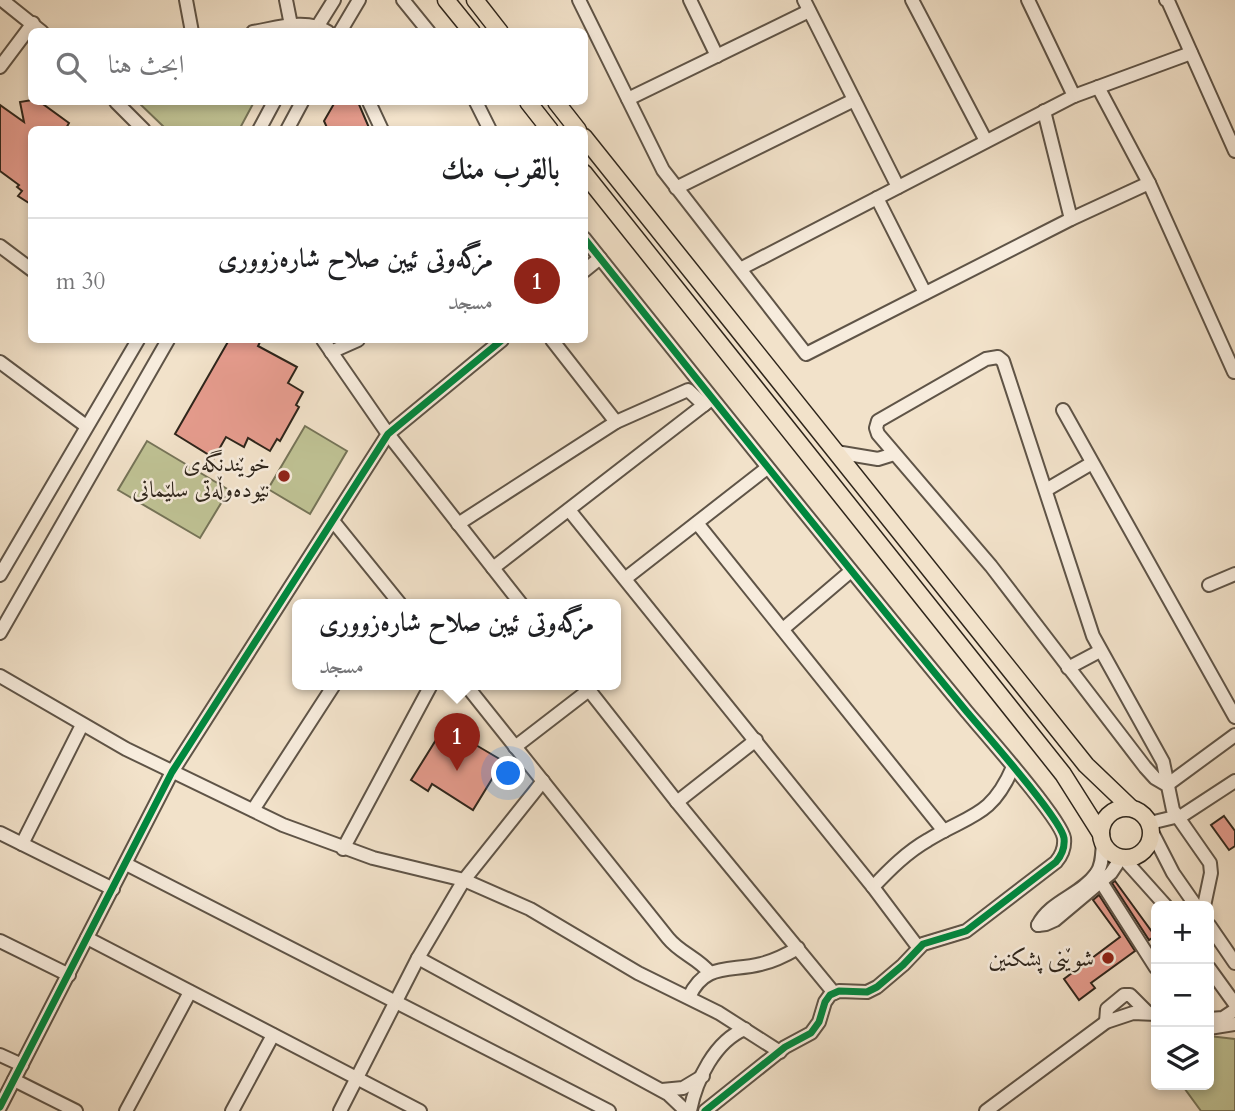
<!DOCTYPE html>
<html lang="ar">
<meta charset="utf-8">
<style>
:root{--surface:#fff;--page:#f6f6f6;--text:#202124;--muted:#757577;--line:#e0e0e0;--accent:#8f2418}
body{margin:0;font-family:Cardo,Amiri,serif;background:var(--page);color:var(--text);direction:rtl}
.controls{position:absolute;right:21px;bottom:21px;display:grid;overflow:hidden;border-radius:10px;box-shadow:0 4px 10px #0003}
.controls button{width:63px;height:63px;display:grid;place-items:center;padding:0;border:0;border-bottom:2px solid var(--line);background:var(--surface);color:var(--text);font:35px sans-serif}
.you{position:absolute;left:509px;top:774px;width:24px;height:24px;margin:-18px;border:5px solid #fff;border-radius:50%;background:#1a73e8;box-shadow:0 0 0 10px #1a73e833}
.badge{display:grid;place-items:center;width:46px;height:46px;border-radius:50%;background:var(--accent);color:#fff;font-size:23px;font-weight:700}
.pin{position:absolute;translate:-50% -58px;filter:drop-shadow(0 2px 4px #0008)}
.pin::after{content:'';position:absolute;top:37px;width:24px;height:21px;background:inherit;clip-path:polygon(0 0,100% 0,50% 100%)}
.popup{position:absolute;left:292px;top:599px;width:329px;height:91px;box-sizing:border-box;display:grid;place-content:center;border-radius:10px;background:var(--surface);filter:drop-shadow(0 2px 5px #0005);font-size:23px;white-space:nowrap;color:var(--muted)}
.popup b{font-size:26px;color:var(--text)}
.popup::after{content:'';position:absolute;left:50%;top:100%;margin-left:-14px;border:14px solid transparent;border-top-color:var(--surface)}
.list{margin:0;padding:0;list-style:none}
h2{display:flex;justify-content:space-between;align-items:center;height:91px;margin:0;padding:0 28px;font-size:30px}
h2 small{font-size:23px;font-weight:400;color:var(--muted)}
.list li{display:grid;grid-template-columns:46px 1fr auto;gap:21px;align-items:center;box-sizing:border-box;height:126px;padding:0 28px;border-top:2px solid var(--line)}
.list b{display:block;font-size:26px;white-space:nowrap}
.list p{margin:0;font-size:23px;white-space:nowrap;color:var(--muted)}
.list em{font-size:23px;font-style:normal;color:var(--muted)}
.icon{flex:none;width:38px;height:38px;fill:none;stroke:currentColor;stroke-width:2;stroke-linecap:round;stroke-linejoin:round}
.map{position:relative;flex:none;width:1235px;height:1111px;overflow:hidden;direction:ltr}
.search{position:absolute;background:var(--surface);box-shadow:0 4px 10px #0003;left:28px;top:28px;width:560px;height:77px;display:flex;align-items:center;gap:18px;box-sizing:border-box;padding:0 24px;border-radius:10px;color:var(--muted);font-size:26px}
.panel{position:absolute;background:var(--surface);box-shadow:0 4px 10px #0003;left:28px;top:126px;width:560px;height:217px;border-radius:10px;direction:rtl}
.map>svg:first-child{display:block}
.green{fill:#bfc294;stroke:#767458;stroke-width:2}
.building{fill:#e69c8e;stroke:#2e251b;stroke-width:2}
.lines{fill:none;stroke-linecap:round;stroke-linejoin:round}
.minor-casing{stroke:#5f5447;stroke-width:16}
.major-casing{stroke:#2e251b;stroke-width:19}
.minor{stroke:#f7ecdd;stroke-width:12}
.major{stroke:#f2e2ca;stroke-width:16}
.cycleway-casing{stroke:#f7ecdd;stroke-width:11}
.cycleway{stroke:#00873e;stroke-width:7}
.poi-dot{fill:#8f2418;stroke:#f7ecdd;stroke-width:2.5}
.labels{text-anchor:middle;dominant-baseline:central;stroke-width:5;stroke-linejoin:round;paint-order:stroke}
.poi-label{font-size:23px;fill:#2e251b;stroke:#f7ecdd;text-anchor:end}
</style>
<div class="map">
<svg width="1235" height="1111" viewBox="0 0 1235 1111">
<rect width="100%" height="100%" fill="#f2e2ca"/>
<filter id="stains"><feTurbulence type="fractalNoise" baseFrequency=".00286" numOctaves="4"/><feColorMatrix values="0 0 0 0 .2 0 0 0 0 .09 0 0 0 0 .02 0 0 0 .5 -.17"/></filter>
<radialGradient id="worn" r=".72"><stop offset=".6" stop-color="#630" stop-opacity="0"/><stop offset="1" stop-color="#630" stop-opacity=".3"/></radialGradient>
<g class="green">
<path d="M 138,102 L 254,102 L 239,130 L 166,129 Z"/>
<path d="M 305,426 L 347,451 L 310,514 L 268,489 Z"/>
<path d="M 147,441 L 229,490 L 200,538 L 118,490 Z"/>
<path d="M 1209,1036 L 1235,1039 L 1235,1111 L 1201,1111 L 1182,1085 L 1209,1085 Z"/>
</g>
<g class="building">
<path d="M 32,100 L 40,102 L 69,123 L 65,130 L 32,130 L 32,205 L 18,196 L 22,191 L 17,187 L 19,185 L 0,171 L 0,105 L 24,122 L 20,102 Z"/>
<path d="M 335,102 L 358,102 L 370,130 L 328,130 L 324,121 Z"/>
<path d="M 229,340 L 261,340 L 258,346 L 297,367 L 288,383 L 303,392 L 296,405 L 299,407 L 280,441 L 277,439 L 270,451 L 248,438 L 244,447 L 226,437 L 214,458 L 175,434 Z"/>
<path d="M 449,719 L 468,731 L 464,738 L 503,761 L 473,810 L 432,784 L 428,791 L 411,780 Z"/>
<path d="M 1224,816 L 1235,831 L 1235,846 L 1229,850 L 1211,825 Z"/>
<path d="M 1115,881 L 1155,936 L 1149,940 L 1112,883 Z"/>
<path d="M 1099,895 L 1135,951 L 1091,983 L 1095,988 L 1079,1000 L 1064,979 L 1120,937 L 1093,900 Z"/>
</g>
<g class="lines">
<g class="minor-casing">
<g id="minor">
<path d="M 2,0 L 42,32"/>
<path d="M 186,0 L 192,32"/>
<path d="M 286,0 L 291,25"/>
<path d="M 403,0 L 429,32"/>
<path d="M 579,0 L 663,170 L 806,354 L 1071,219 L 1149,183"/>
<path d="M 690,0 L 717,56"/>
<path d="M 804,0 L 898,187"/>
<path d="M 912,0 L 986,141"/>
<path d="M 1028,0 L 1074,96"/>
<path d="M 1166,0 L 1168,1 L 1235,151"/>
<path d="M 253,32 C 277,28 307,18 328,32"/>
<path d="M 314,32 L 334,0"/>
<path d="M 340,32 L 359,0"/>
<path d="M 0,67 L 33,23"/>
<path d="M 1098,87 L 1149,183 L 1234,372"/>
<path d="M 628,99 L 809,11"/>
<path d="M 116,102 L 144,130"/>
<path d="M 369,102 L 382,130"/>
<path d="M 476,102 L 490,130"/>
<path d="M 1044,111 L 1071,219"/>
<path d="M 259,130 L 274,102"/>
<path d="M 287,130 L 302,102"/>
<path d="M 676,188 L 854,100"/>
<path d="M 877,198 L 925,293"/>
<path d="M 584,238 C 711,397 838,556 967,712 C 984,732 1061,819 1064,838 C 1065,847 1062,855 1056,862 L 966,931 L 923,944 L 903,965 L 877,987 L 867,992 L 839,991 L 830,995 L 825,1002 L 819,1022 L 811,1033 L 785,1047 L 705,1111"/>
<path d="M 0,246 L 32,270"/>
<path d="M 742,268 L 1074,96 L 1191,53"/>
<path d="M 584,271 L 600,258"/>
<path d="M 323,340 L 388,434 L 522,605"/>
<path d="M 552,340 L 616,422"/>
<path d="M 331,352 L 358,340"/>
<path d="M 0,362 L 86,426"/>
<path d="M 1063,410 L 1235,717"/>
<path d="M 836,452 L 878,459 L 894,454"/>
<path d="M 1046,490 L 1092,463"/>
<path d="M 569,510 L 873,887 L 918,947"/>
<path d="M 333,521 L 401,605"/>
<path d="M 697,523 L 944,831"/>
<path d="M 458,524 L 616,422 L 688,390 L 704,405"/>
<path d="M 493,568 L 709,401"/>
<path d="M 0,575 L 138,340"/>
<path d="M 626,578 L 767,468"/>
<path d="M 1209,585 L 1235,574"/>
<path d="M 783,629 L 851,571"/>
<path d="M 0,633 L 168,340"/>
<path d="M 1068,668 L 1100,651"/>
<path d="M 0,676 L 126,749 L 283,825 L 373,858 L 464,880 L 530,909 L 638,973 L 719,1013 L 780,1052"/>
<path d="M 466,685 L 668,938 C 680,953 698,958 710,973"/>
<path d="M 585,685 L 677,802 L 834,993"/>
<path d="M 515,747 L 589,690"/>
<path d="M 1167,785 L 1155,778 L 1145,767 L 991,566 L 878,434 L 876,428 L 878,421 L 986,359 L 998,357 L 1003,361 L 1093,636 L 1163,762 L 1173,810 L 1210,863 L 1211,873 L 1204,906"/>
<path d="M 1167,785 L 1235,735"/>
<path d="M 677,802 L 756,740"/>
<path d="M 253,810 L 334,685"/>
<path d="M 1150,823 L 1183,815 L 1235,781"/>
<path d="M 1152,832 L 1173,873 L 1196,906"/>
<path d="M 0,833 L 113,889"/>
<path d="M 22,844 L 82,725"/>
<path d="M 343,849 L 431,685"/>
<path d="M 1123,858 L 1166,906"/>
<path d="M 126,864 L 609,1111"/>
<path d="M 1096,874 L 1156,968"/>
<path d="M 873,887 C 890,869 907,852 928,840 C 970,814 991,818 1013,767"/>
<path d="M 1038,925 C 1050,901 1081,895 1096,874 C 1103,865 1102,852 1103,841"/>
<path d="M 1038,925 L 1046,924 L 1055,920 L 1111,873 L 1121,858"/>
<path d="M 1209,925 L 1235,963"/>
<path d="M 87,938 L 420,1111"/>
<path d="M 0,941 L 69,975"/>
<path d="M 418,958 L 668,1094 L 686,1111"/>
<path d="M 1209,968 L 1235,1004"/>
<path d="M 689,997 C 705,962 730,972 761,964 C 774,961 786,955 798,948"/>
<path d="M 1209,1019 L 1223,1018 L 1235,1010"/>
<path d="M 1106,1022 L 1107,1009 L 1124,995 L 1130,995 L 1148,1013"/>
<path d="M 1209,1028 L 1235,1024"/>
<path d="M 0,1055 L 22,1065"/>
<path d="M 14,1080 L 76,1111"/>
<path d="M 662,1090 L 683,1088 L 703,1076"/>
<path d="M 0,1107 L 172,772 L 388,434 L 502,340"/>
<path d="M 126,1111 L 190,992"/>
<path d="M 232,1111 L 273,1035"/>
<path d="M 340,1111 L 418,958 L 464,880 L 543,781"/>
<path d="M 690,1111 C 696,1080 715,1041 745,1029"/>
<path d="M 986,1111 L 1106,1022 L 1133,1013 L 1156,1014"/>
</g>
</g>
<g class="major-casing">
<g id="major">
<path d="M 446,0 L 472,32"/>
<path d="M 475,0 L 500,32"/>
<path d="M 528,102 L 550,130"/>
<path d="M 556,102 L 578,130"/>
<path d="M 584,137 L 1086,765 L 1131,808"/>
<path d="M 584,173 L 1063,774 L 1101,834"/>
<circle cx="1126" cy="833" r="25"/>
</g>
</g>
<use href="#minor" class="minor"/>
<use href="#major" class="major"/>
<g class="cycleway-casing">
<g id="cycleway">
<path d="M 584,238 C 711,397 838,556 967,712 C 984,732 1061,819 1064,838 C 1065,847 1062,855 1056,862 L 966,931 L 923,944 L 903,965 L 877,987 L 867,992 L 839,991 L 830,995 L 825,1002 L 819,1022 L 811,1033 L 785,1047 L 705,1111"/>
<path d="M 0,1107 L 172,772 L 388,434 L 502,340"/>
</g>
</g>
<use href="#cycleway" class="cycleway"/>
</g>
<g class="poi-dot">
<circle cx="284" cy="476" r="7"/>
<circle cx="1108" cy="958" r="7"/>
</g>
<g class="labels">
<g class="poi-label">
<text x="270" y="463">خوێندنگەی<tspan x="270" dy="26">نێوده‌وڵه‌تی سلێمانی</tspan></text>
<text x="1094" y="958">شوێنی پشکنین</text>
</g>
</g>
<rect width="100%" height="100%" filter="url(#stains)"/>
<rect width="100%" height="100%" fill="url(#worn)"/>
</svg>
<div class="controls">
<button>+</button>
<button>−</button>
<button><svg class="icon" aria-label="layers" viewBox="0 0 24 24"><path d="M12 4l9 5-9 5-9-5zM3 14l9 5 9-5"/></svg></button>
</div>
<div class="you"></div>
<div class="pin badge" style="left:457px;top:771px">1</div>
<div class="popup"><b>مزگەوتی ئیبن صلاح شارەزووری</b>مسجد</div>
<div class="search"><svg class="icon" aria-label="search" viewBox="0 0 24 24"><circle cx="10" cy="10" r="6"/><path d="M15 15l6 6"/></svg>ابحث هنا</div>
<section class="panel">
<h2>بالقرب منك<small></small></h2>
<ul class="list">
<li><span class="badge">1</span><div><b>مزگەوتی ئیبن صلاح شارەزووری</b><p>مسجد</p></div><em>30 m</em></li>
</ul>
</section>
</div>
